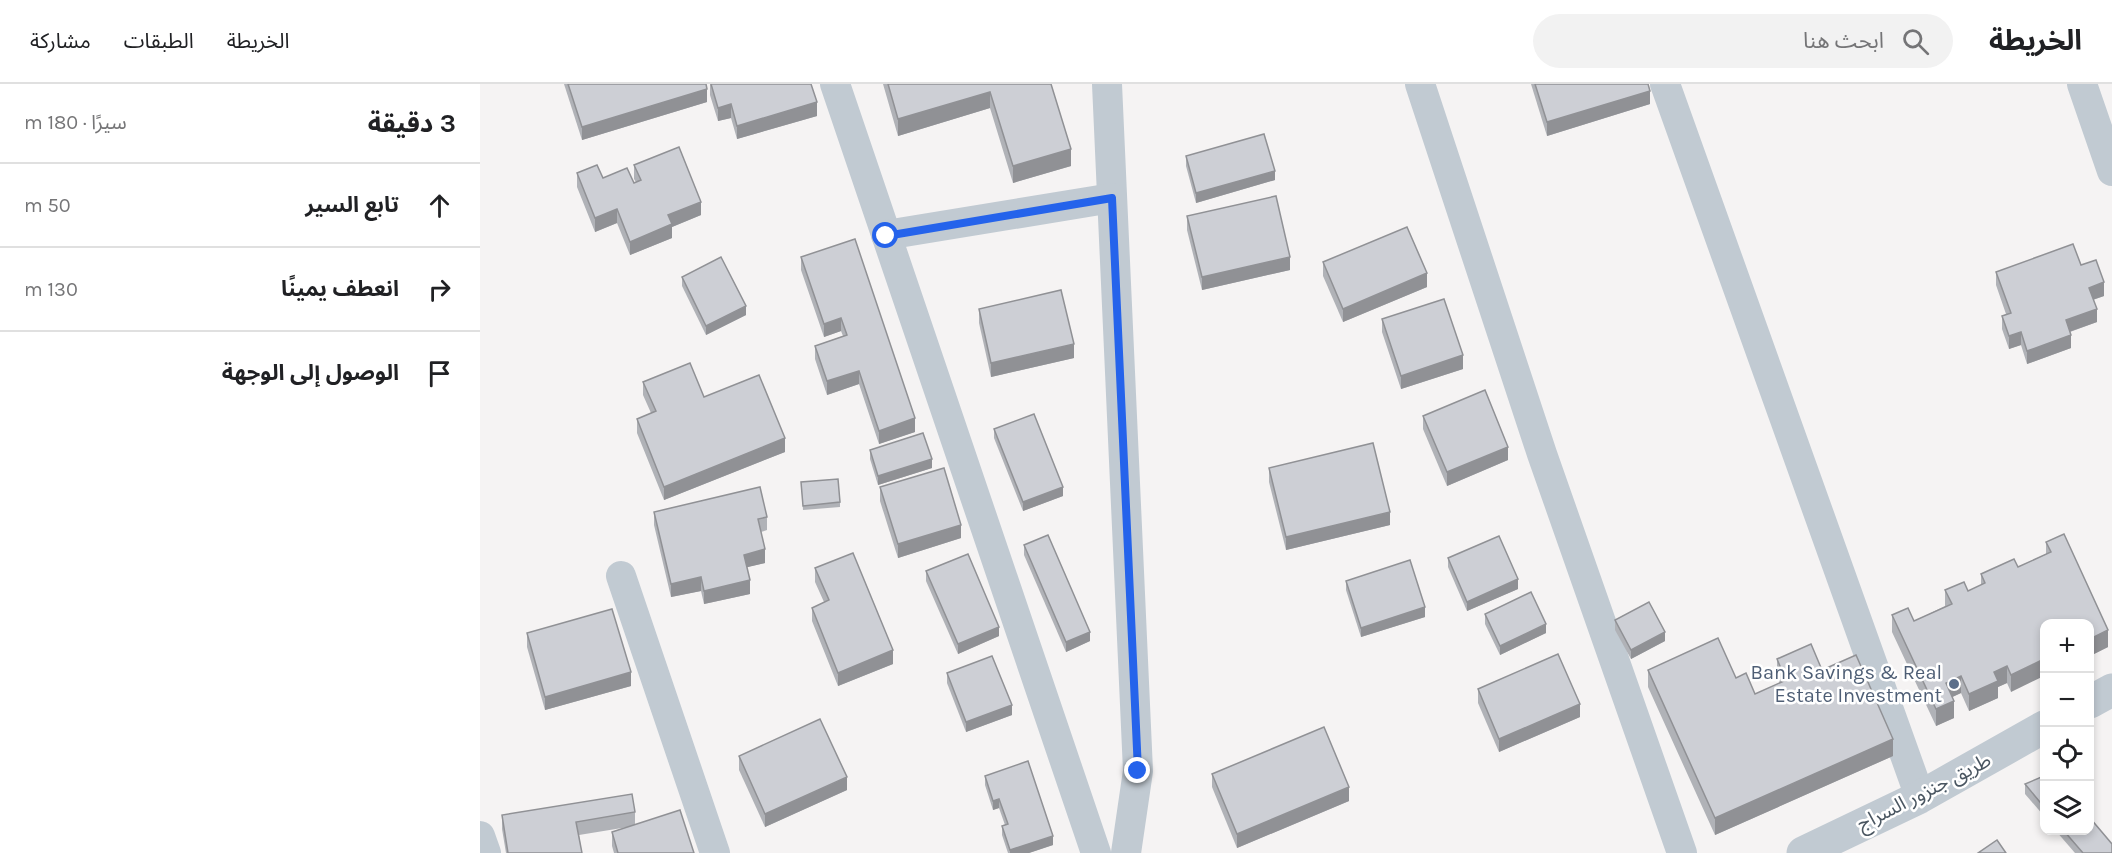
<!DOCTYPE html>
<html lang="ar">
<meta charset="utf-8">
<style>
:root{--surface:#fff;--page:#f2f2f2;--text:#202124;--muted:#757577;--line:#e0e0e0}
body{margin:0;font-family:Karla,"Noto Sans Arabic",sans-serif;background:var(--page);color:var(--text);direction:rtl}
.controls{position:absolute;right:18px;bottom:18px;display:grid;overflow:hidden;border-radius:12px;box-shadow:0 3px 9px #0003}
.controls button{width:54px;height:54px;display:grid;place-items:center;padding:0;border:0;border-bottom:2px solid var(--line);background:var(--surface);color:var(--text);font:30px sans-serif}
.stop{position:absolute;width:18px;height:18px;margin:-14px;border:4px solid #2563eb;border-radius:50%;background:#fff}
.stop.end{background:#2563eb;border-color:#fff;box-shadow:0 2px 6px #0008}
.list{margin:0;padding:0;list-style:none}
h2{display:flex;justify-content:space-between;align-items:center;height:78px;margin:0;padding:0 24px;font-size:26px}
h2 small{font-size:20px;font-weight:400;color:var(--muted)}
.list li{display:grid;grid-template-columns:39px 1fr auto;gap:18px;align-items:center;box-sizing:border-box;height:84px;padding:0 24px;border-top:2px solid var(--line)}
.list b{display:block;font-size:22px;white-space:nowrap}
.list em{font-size:20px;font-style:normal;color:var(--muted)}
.icon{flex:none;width:33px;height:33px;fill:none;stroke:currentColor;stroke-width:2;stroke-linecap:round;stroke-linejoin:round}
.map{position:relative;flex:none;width:1632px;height:769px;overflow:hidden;direction:ltr}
header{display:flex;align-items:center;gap:36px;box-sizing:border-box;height:84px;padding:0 30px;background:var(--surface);border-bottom:2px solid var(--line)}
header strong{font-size:28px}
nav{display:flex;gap:33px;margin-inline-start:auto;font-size:21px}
.search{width:420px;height:54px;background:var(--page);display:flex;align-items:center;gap:15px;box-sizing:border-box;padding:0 21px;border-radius:33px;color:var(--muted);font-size:22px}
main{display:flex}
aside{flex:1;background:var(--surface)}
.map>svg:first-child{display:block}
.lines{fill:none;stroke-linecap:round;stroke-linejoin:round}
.minor{stroke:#c1cad2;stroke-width:30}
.tertiary{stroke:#c1cad2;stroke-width:33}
.wall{fill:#b0b2b7}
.shaded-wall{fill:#909195}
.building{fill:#cdcfd5;stroke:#909195;stroke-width:1.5}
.route{stroke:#2563eb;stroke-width:8}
.service-dot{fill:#5c6f8a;stroke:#fff;stroke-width:2}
.labels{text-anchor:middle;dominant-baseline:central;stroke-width:5;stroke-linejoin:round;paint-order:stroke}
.service-label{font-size:20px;fill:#4e5e75;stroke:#fff;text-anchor:end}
.street-label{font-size:20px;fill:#4a5661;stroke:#fff}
</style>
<header>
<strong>الخريطة</strong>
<div class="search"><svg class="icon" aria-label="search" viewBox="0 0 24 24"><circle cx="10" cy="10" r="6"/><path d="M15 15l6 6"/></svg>ابحث هنا</div>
<nav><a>الخريطة</a><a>الطبقات</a><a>مشاركة</a></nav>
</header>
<main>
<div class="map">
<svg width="1632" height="769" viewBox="0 0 1632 769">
<rect width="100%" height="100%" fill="#f5f3f3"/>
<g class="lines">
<g class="minor">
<path d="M 355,0 L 616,769"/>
<path d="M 627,0 L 658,687 L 646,769"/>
<path d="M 940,0 L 1062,370 L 1202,769"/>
<path d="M 1185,0 L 1440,713"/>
<path d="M 1602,0 L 1632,87"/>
<path d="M 406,151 L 632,114"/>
<path d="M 141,492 L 235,769"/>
<path d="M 0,752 L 6,769"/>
</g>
<g class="tertiary">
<path d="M 1610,618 L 1632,606"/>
<path d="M 1323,769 L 1440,713 L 1564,643"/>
</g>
</g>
<g class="wall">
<path d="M 84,0 L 226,0 L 227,18 L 102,56 Z"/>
<path d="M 230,0 L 331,0 L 337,32 L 257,55 L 251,34 L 238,37 L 230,11 Z"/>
<path d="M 403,0 L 571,0 L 591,82 L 533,99 L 510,24 L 418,52 Z"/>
<path d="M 1051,0 L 1168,0 L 1170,20 L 1067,52 Z"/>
<path d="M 706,72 L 795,96 L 716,119 L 706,82 Z"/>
<path d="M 154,81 L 221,131 L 192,143 L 192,154 L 150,171 L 137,139 L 115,148 L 97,103 L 97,89 L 154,99 L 156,98 L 154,95 Z"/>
<path d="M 707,132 L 810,186 L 722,206 L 707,146 Z"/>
<path d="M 321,173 L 435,348 L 399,360 L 379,300 L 347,311 L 335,275 L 335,262 L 363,252 L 361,247 L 344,253 L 321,186 Z"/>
<path d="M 843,178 L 947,203 L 863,238 L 843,192 Z"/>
<path d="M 1601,181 L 1624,212 L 1613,216 L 1617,238 L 1590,248 L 1591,264 L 1547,280 L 1541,261 L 1529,265 L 1522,245 L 1522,232 L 1526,230 L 1516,201 L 1516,188 Z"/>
<path d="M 202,193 L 266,231 L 226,251 L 202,202 Z"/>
<path d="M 499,225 L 594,274 L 511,293 L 499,239 Z"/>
<path d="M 902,235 L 983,285 L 921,305 L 902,248 Z"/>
<path d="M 163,298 L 224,313 L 305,368 L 184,416 L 157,349 L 157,335 L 171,329 L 163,311 Z"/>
<path d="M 943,332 L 1028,376 L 967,402 L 943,345 Z"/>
<path d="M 514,345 L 583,412 L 543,427 L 514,354 Z"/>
<path d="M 390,366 L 452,384 L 398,401 L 390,375 Z"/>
<path d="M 789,384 L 910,441 L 806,466 L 789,398 Z"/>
<path d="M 321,398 L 360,418 L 360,423 L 323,426 Z"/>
<path d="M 400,403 L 481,454 L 418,474 L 400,417 Z"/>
<path d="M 174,428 L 287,433 L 287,446 L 281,448 L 285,479 L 267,483 L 270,510 L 224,520 L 221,507 L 191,513 L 174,441 Z"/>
<path d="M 1566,458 L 1628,563 L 1610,572 L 1610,540 L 1564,540 L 1531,608 L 1527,599 L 1518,603 L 1518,614 L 1489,627 L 1481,609 L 1472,613 L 1474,634 L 1456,642 L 1412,548 L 1412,531 L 1434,537 L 1465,522 L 1465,506 L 1488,507 L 1501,501 L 1501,490 L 1538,483 L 1566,470 Z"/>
<path d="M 544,461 L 610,557 L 586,568 L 544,471 Z"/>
<path d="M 968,474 L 1038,505 L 987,527 L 968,483 Z"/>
<path d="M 335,484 L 413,580 L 358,602 L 332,537 L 332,524 L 344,518 L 335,498 Z"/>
<path d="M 446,487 L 519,552 L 478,570 L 446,497 Z"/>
<path d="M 866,497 L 945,533 L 881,553 L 866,506 Z"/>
<path d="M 1005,530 L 1066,549 L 1020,571 L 1005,540 Z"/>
<path d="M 1135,536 L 1185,557 L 1151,575 L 1135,546 Z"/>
<path d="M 47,549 L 151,602 L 65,626 L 47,563 Z"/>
<path d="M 1297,575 L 1342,586 L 1413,672 L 1235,751 L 1168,603 L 1168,586 L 1256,594 L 1275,610 L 1300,599 L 1297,592 Z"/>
<path d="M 467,589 L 532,631 L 486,648 L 467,599 Z"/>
<path d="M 998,605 L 1100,633 L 1019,668 L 998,619 Z"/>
<path d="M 259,672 L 367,706 L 285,743 L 259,686 Z"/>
<path d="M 732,690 L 869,717 L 757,764 L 732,703 Z"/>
<path d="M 505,692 L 573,761 L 549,769 L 528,769 L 522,751 L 522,742 L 525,741 L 519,724 L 513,726 L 505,701 Z"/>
<path d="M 1564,692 L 1564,732 L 1545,710 L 1545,700 Z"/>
<path d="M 155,728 L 155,741 L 214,769 L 134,769 L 132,762 L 132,748 L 148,743 L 99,751 L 102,769 L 26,769 L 22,745 L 22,731 Z"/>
<path d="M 1576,747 L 1610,747 L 1632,769 L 1595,769 Z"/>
</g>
<g class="shaded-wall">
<path d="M 227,5 L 227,18 L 102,56 L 102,43 Z"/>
<path d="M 1170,7 L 1170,20 L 1067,52 L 1067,38 Z"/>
<path d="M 510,8 L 510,24 L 418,52 L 418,35 Z"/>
<path d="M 337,18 L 337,32 L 257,55 L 257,42 Z"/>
<path d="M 251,20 L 251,34 L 238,37 L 238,24 Z"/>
<path d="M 591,65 L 591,82 L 533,99 L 533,82 Z"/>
<path d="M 795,87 L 795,96 L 716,119 L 716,109 Z"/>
<path d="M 221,118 L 221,131 L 192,143 L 192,154 L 150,171 L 150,158 L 188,131 Z"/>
<path d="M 137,125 L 137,139 L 115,148 L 115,134 Z"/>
<path d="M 810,173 L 810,186 L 722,206 L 722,193 Z"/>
<path d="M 947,189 L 947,203 L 863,238 L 863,225 Z"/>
<path d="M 1624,198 L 1624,212 L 1609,217 L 1609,204 Z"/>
<path d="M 266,222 L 266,231 L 226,251 L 226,242 Z"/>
<path d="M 1617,225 L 1617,238 L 1586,249 L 1586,236 Z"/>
<path d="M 361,234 L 361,247 L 344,253 L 344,240 Z"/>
<path d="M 1541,248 L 1541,261 L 1529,265 L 1529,252 Z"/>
<path d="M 1591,251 L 1591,264 L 1547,280 L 1547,267 Z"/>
<path d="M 594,260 L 594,274 L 511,293 L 511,279 Z"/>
<path d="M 983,271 L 983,285 L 921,305 L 921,292 Z"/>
<path d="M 379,287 L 379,300 L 347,311 L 347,297 Z"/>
<path d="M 435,334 L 435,348 L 399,360 L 399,347 Z"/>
<path d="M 305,354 L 305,368 L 184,416 L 184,403 Z"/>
<path d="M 1028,363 L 1028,376 L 967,402 L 967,388 Z"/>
<path d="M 452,375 L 452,384 L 398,401 L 398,392 Z"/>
<path d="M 583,403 L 583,412 L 543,427 L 543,418 Z"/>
<path d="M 910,428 L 910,441 L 806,466 L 806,453 Z"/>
<path d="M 481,441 L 481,454 L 418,474 L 418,460 Z"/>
<path d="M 285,465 L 285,479 L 264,484 L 264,471 Z"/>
<path d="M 221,493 L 221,507 L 191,513 L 191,500 Z"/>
<path d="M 1038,495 L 1038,505 L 987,527 L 987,518 Z"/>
<path d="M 270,496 L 270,510 L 224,520 L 224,507 Z"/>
<path d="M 945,523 L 945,533 L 881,553 L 881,544 Z"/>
<path d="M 1066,540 L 1066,549 L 1020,571 L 1020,562 Z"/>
<path d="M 519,543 L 519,552 L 478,570 L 478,560 Z"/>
<path d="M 1628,546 L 1628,563 L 1610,572 L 1610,555 Z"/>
<path d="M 610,548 L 610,557 L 586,568 L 586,558 Z"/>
<path d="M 1185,548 L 1185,557 L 1151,575 L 1151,566 Z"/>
<path d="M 413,566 L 413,580 L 358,602 L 358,589 Z"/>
<path d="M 1564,575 L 1564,592 L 1531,608 L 1531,591 Z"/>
<path d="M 1527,582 L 1527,599 L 1518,603 L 1518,614 L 1489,627 L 1489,610 L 1514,588 Z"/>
<path d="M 151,588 L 151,602 L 65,626 L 65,613 Z"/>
<path d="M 1481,592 L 1481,609 L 1466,616 L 1466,599 Z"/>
<path d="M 1474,617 L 1474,634 L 1456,642 L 1456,625 Z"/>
<path d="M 1100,620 L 1100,633 L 1019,668 L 1019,655 Z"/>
<path d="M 532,621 L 532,631 L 486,648 L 486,638 Z"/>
<path d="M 1413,655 L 1413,672 L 1235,751 L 1235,734 Z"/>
<path d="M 367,693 L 367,706 L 285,743 L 285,730 Z"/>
<path d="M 869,703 L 869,717 L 757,764 L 757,750 Z"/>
<path d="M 519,715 L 519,724 L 513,726 L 513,717 Z"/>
<path d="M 573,752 L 573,761 L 549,769 L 530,769 L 530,766 Z"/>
</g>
<g class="building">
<path d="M 88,0 L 226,0 L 227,5 L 102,43 Z"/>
<path d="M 231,0 L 331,0 L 337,18 L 257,42 L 251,20 L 238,24 Z"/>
<path d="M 408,0 L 571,0 L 591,65 L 533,82 L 510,8 L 418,35 Z"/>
<path d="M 1055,0 L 1168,0 L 1170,7 L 1067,38 Z"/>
<path d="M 784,50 L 795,87 L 716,109 L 706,72 Z"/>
<path d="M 199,63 L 221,118 L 188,131 L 192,140 L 150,158 L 137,125 L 115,134 L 97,89 L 117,81 L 123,94 L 147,84 L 154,99 L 161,96 L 154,81 Z"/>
<path d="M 796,112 L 810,173 L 722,193 L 707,132 Z"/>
<path d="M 927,143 L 947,189 L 863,225 L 843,178 Z"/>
<path d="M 375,155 L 435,334 L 399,347 L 379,287 L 347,297 L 335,262 L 367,251 L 361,234 L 344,240 L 321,173 Z"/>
<path d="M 1593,160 L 1601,181 L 1616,176 L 1624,198 L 1609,204 L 1617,225 L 1586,236 L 1591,251 L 1547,267 L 1541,248 L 1529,252 L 1522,232 L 1531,229 L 1516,188 Z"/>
<path d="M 241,173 L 266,222 L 226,242 L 202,193 Z"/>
<path d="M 581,206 L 594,260 L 511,279 L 499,225 Z"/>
<path d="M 964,215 L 983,271 L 921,292 L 902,235 Z"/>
<path d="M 210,279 L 224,313 L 279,291 L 305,354 L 184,403 L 157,335 L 176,327 L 163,298 Z"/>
<path d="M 1005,306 L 1028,363 L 967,388 L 943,332 Z"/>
<path d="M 554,330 L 583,403 L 543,418 L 514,345 Z"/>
<path d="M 443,349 L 452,375 L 398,392 L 390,366 Z"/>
<path d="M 893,359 L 910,428 L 806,453 L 789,384 Z"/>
<path d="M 464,384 L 481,441 L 418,460 L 400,403 Z"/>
<path d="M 358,395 L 360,418 L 323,422 L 321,398 Z"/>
<path d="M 280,403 L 287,433 L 278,435 L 285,465 L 264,471 L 270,496 L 224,507 L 221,493 L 191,500 L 174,428 Z"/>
<path d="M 1584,450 L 1628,546 L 1610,555 L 1610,540 L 1564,540 L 1564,575 L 1531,591 L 1527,582 L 1514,588 L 1518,597 L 1489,610 L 1481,592 L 1466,599 L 1474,617 L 1456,625 L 1412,531 L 1428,524 L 1434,537 L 1472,520 L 1465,506 L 1484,498 L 1488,507 L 1505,499 L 1501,490 L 1534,475 L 1538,483 L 1571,468 L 1566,458 Z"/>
<path d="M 568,451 L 610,548 L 586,558 L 544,461 Z"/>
<path d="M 1019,452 L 1038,495 L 987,518 L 968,474 Z"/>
<path d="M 373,469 L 413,566 L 358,589 L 332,524 L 349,516 L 335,484 Z"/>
<path d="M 488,470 L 519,543 L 478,560 L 446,487 Z"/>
<path d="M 930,476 L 945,523 L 881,544 L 866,497 Z"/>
<path d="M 1051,508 L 1066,540 L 1020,562 L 1005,530 Z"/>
<path d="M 1169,518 L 1185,548 L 1151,566 L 1135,536 Z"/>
<path d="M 132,525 L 151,588 L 65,613 L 47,549 Z"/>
<path d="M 1238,554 L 1256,594 L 1266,589 L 1275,610 L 1306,596 L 1297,575 L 1331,560 L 1342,586 L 1376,571 L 1413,655 L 1235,734 L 1168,586 Z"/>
<path d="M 1078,570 L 1100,620 L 1019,655 L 998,605 Z"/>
<path d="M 512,572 L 532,621 L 486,638 L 467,589 Z"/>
<path d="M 340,635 L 367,693 L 285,730 L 259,672 Z"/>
<path d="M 844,643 L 869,703 L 757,750 L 732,690 Z"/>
<path d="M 548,677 L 573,752 L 530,766 L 522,742 L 528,740 L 519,715 L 513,717 L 505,692 Z"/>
<path d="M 1564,692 L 1564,723 L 1545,700 Z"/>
<path d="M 152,710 L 155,728 L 96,738 L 102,769 L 28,769 L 22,731 Z"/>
<path d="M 200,726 L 214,769 L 138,769 L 132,748 Z"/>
<path d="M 1610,734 L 1632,760 L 1632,769 L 1603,769 L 1584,747 L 1610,747 Z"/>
<path d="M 1517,756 L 1526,769 L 1498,769 Z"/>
</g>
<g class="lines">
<path class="route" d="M 406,152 L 632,114 L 658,687"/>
</g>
<circle class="service-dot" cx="1474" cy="600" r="6"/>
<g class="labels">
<g class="service-label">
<text x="1462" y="588">Bank Savings &amp; Real<tspan x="1462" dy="23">Estate Investment</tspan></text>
</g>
<g class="street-label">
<text transform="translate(1444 708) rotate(-27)">طريق جنزور السراج</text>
</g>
</g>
</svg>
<div class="controls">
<button>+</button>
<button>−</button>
<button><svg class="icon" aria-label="locate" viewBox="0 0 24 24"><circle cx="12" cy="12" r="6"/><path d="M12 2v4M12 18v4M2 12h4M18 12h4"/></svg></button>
<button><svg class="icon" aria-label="layers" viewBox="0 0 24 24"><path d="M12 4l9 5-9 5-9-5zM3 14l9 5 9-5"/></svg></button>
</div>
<div class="stop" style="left:406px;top:152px"></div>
<div class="stop end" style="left:658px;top:687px"></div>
</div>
<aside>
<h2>3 دقيقة<small>سيرًا · 180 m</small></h2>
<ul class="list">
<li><svg class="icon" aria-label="ahead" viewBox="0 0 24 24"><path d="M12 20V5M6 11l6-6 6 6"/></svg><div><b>تابع السير</b></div><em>50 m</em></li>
<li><svg class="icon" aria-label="right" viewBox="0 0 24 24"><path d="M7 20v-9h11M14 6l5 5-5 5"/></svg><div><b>انعطف يمينًا</b></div><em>130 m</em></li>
<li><svg class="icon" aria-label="arrive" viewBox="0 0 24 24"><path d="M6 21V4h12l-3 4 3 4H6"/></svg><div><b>الوصول إلى الوجهة</b></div></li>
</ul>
</aside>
</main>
